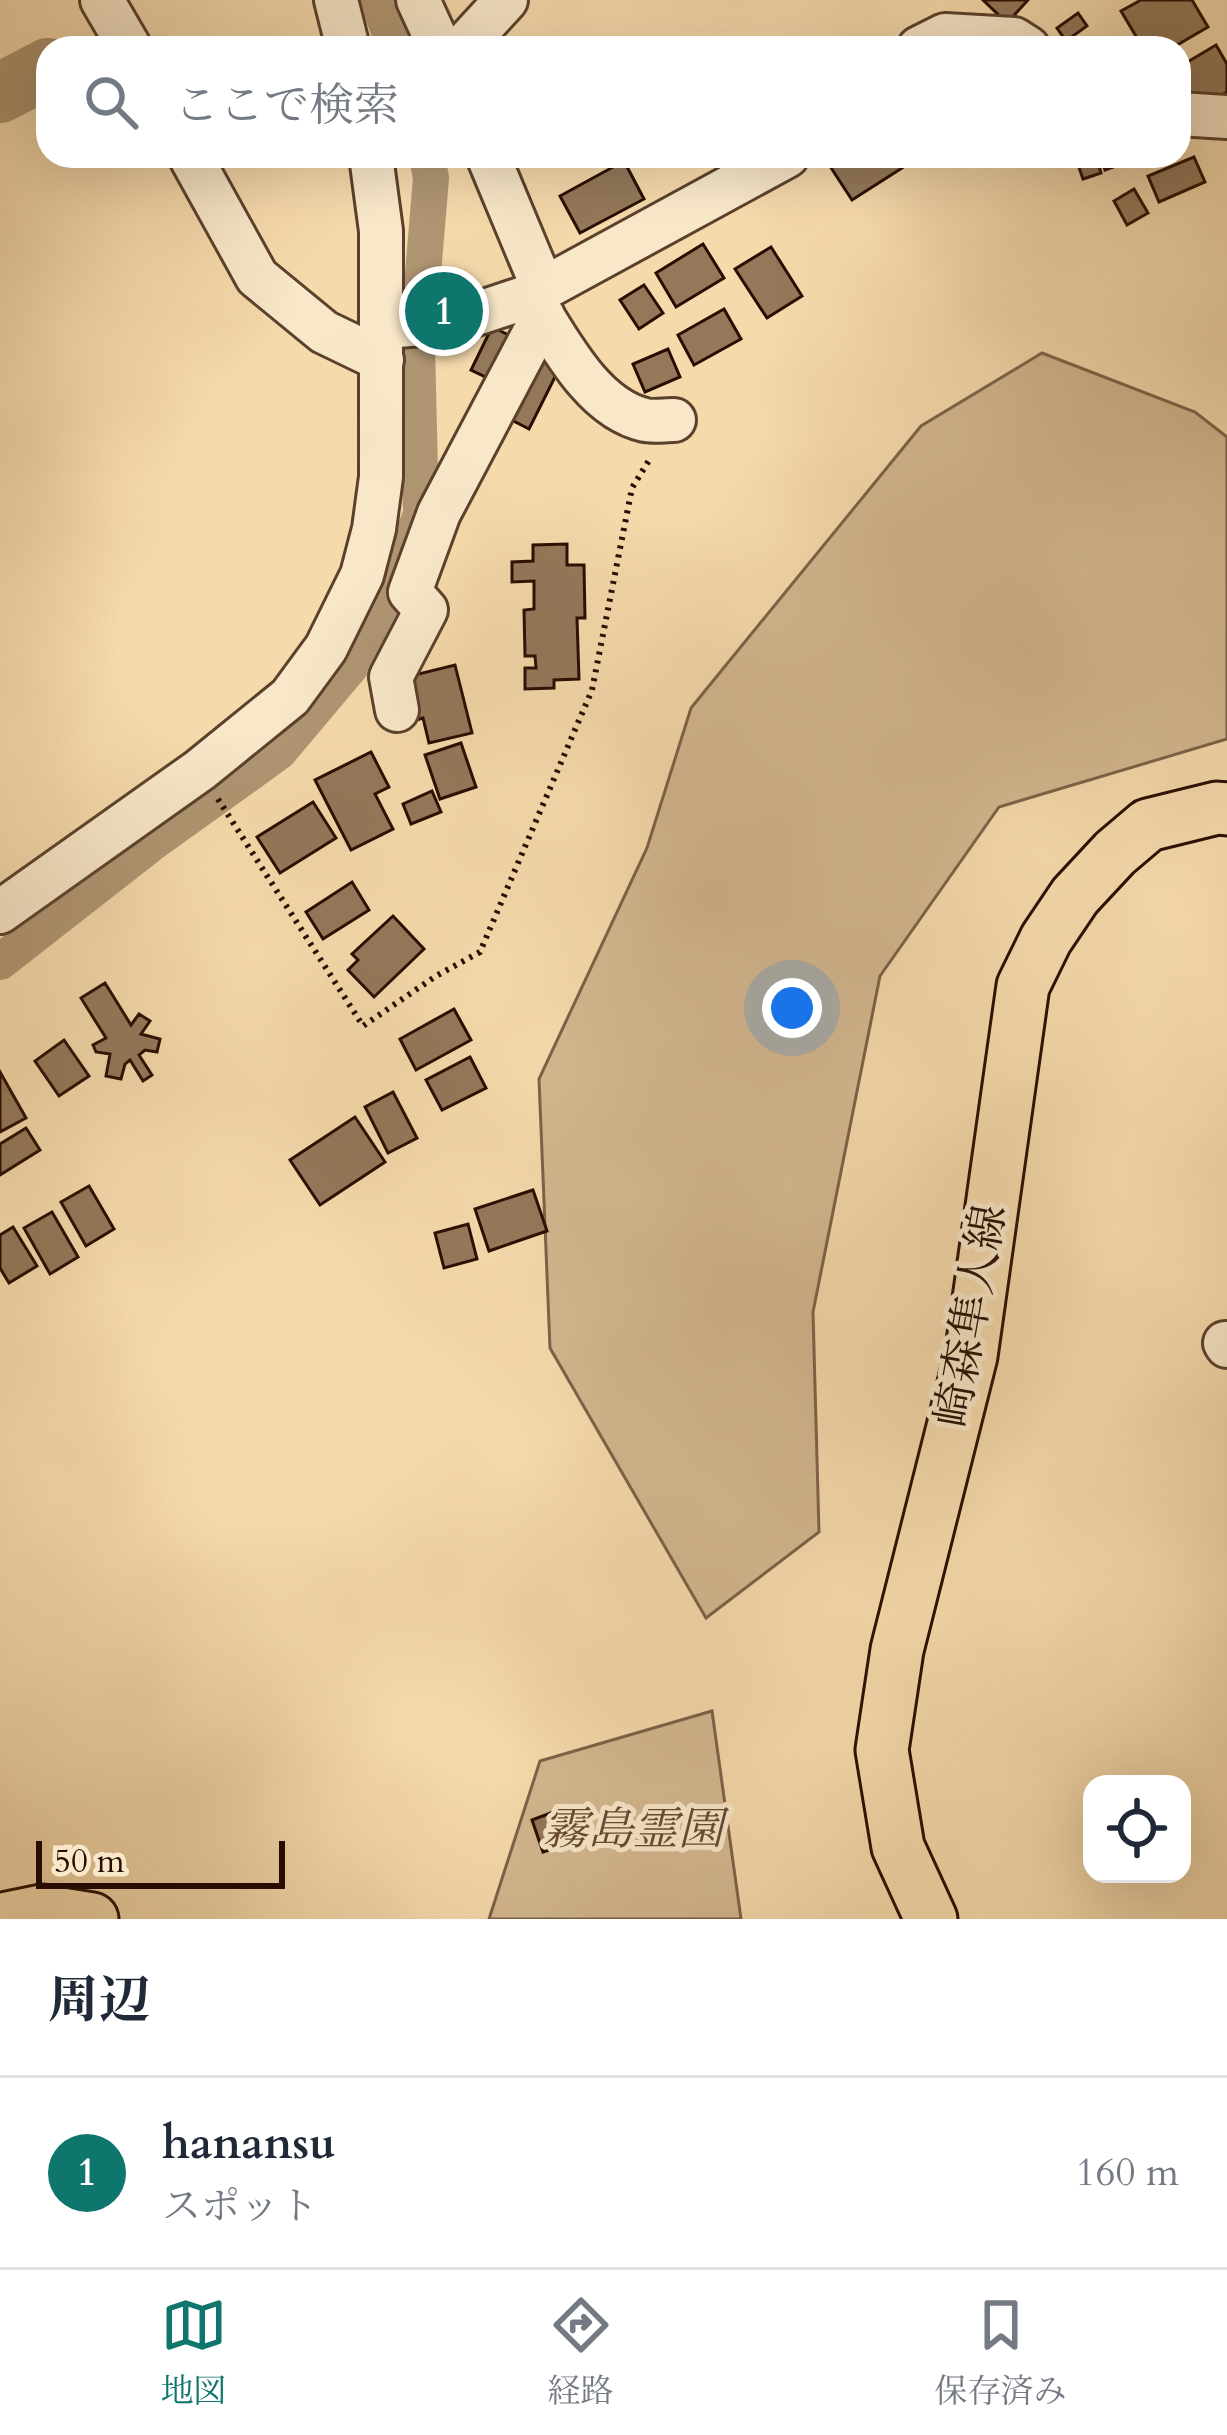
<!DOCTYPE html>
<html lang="ja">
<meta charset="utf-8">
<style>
:root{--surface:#fff;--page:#f6f6f7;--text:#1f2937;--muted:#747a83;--line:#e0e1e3;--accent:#0f766e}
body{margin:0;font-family:Cardo,"Noto Serif JP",serif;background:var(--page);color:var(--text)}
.controls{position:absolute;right:36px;bottom:36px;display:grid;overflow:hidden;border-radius:24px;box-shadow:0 12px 48px #0002}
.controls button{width:108px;height:108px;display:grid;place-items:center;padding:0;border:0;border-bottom:3px solid var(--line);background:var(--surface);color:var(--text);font:60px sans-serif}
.scale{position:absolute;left:36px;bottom:30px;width:249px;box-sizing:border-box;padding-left:12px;border:6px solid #280e02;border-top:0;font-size:33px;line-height:42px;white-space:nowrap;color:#280e02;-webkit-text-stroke:9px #f8e7c9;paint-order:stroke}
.you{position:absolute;left:792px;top:1008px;width:42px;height:42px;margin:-30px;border:9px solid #fff;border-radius:50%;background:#1a73e8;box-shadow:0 0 0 18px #1a73e833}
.badge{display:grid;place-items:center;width:78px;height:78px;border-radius:50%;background:var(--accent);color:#fff;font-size:39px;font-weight:700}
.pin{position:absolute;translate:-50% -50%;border:6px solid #fff;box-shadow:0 3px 12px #0006}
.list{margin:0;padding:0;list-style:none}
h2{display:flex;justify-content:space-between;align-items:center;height:156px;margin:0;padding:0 48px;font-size:51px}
h2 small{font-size:39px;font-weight:400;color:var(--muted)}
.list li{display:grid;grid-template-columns:78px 1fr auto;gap:36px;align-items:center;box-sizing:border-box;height:192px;padding:0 48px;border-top:3px solid var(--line)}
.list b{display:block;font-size:45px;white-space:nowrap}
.list p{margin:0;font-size:39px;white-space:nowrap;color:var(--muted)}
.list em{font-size:39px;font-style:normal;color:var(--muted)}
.icon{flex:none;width:66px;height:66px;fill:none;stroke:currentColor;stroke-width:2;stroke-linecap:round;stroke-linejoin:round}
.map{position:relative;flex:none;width:1227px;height:1919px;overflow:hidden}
.search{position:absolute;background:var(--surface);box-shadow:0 12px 48px #0002;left:36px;right:36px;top:36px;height:132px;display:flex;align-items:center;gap:30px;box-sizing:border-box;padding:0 42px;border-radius:36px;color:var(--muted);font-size:45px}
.sheet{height:348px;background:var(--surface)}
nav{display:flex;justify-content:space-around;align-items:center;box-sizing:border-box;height:168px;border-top:3px solid var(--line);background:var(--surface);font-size:33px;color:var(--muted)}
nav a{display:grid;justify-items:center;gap:6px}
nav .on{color:var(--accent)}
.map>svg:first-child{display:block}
.green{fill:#d2b78f;stroke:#7d6248;stroke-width:3}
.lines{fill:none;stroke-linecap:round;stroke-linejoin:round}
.canal{stroke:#af9572;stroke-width:36}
.river{stroke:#af9572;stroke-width:60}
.building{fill:#93785a;stroke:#280e02;stroke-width:3}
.minor-casing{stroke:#5b412c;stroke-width:48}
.major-casing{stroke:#280e02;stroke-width:57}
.path{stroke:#280e02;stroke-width:6;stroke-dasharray:3 6;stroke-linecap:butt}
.minor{stroke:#f8e7c9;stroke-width:42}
.major{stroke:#f5daac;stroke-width:51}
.labels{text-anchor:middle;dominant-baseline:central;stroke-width:10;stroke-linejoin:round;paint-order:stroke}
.street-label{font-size:45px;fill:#280e02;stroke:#f8e7c9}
.park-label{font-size:45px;font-style:italic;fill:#644933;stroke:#f8e7c9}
</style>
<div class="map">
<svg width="1227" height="1919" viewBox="0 0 1227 1919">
<rect width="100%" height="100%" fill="#f5daac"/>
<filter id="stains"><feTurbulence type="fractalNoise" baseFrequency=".00167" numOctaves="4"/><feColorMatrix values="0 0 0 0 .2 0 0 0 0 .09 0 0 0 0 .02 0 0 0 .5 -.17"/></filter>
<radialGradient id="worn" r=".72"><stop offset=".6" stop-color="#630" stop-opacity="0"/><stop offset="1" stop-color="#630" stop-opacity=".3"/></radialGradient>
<g class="green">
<path d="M 1042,353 L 1195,412 L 1227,437 L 1227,739 L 999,807 L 880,976 L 813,1312 L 819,1532 L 706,1618 L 550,1348 L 539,1079 L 647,848 L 691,708 L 921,426 Z"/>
<path d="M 712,1711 L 741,1919 L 489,1919 L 540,1761 Z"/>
</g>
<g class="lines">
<g class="canal">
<path d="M 377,0 L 396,48"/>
<path d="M 0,962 L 151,844 L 279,752 L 374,639 L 421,514 L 417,345 L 431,178 L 427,156"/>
</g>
<path class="river" d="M 0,93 L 48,68"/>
</g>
<g class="building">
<path d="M 983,0 L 1028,0 L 1007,23 Z"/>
<path d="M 1141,0 L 1192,0 L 1208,27 L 1172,48 L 1143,48 L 1121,11 Z"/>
<path d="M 1078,13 L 1087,26 L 1066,41 L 1057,28 Z"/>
<path d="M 1216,45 L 1227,64 L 1227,92 L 1197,109 L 1188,93 L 1179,99 L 1179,67 Z"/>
<path d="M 895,156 L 902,168 L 852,200 L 824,157 Z"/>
<path d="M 1075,156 L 1096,156 L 1101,173 L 1083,179 Z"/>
<path d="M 1100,156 L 1141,156 L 1141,157 L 1105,170 Z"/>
<path d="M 1194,157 L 1205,182 L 1159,202 L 1148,176 Z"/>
<path d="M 624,161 L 644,199 L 580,233 L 560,196 Z"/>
<path d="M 1134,189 L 1148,213 L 1127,225 L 1114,201 Z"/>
<path d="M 703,244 L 724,278 L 676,307 L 656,273 Z"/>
<path d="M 771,247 L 802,296 L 767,318 L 735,269 Z"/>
<path d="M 644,285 L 663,313 L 639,329 L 620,300 Z"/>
<path d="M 724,309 L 741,339 L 694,365 L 678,335 Z"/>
<path d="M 492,327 L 521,341 L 500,384 L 471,370 Z"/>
<path d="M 541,345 L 565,357 L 529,429 L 504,416 Z"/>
<path d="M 668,349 L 680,377 L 645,392 L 633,364 Z"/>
<path d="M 567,544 L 567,565 L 584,565 L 585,618 L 577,618 L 579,679 L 554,680 L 554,688 L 525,689 L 525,668 L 536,668 L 535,656 L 525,656 L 524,610 L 534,609 L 534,581 L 512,582 L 512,562 L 533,561 L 533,545 Z"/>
<path d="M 455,665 L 472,733 L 429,743 L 423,718 L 413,721 L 402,678 Z"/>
<path d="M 461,743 L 476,787 L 440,799 L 425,755 Z"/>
<path d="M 371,752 L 389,787 L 375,794 L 393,829 L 351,850 L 315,780 Z"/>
<path d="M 432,791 L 441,812 L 411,824 L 403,804 Z"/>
<path d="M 313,802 L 336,838 L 280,873 L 257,837 Z"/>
<path d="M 352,882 L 369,910 L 323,939 L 306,912 Z"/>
<path d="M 393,916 L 424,949 L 374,997 L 348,970 L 358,960 L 352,954 Z"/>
<path d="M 105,983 L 131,1025 L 139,1014 L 150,1021 L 141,1034 L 160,1039 L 157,1052 L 145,1050 L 139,1055 L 152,1075 L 143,1081 L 130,1060 L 125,1064 L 121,1079 L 106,1076 L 110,1054 L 96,1052 L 93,1045 L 106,1038 L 81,998 Z"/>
<path d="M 454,1009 L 471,1040 L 416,1070 L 400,1039 Z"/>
<path d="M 64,1040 L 89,1076 L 59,1096 L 35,1061 Z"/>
<path d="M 470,1057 L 486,1088 L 442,1110 L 426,1080 Z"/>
<path d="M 0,1072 L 26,1118 L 0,1132 Z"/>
<path d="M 393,1092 L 417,1138 L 388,1153 L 365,1107 Z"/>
<path d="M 355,1117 L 385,1162 L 320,1205 L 290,1160 Z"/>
<path d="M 26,1128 L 40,1150 L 0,1175 L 0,1144 Z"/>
<path d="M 89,1186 L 114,1229 L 86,1246 L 61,1202 Z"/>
<path d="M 533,1190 L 547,1231 L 489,1251 L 475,1209 Z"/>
<path d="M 52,1212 L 78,1257 L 50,1274 L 24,1228 Z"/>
<path d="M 468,1224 L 477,1259 L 444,1268 L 435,1233 Z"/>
<path d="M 13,1227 L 37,1266 L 9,1283 L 0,1268 L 0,1235 Z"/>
<path d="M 564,1808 L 576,1841 L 543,1852 L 532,1820 Z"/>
</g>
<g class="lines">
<g class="minor-casing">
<g id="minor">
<path d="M 102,0 L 130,48"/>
<path d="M 336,0 L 348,48"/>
<path d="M 418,0 L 440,48"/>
<path d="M 462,48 L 506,0"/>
<path d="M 919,48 L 945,35 L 1014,39 L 1028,48"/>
<path d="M 1179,114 L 1227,117"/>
<path d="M 190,156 L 257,277 L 324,332 L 382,360"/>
<path d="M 488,156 L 543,288"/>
<path d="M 530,296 C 558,339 591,408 645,420 C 653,422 665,420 674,420"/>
<path d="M 382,327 L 452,322 L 530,296 L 787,156"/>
<path d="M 397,710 L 391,677 L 426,610 L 410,592 L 439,513 L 543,316"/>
<path d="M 0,912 L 200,770 L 290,697 L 326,648 L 362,575 L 374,529 L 381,477 L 381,231 L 371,156"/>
<path d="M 1225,1343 L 1227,1346"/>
</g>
</g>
<g class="major-casing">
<g id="major">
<path d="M 3,1919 L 42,1911 L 92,1919"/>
<path d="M 931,1919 L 898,1847 L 882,1750 L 897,1650 L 971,1356 L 1023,986 L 1046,939 L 1075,896 L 1115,853 L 1148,825 L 1217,808 L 1227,809"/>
</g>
</g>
<path class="path" d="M 218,799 L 363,1026 L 436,976 L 480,952 L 592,690 L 632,488 L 651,457"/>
<use href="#minor" class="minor"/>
<use href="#major" class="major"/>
</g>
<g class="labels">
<g class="street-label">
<text transform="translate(971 1316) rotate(-80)">崎森隼人線</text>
</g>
<g class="park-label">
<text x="633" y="1829">霧島霊園</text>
</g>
</g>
<rect width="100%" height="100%" filter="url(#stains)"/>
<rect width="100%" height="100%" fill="url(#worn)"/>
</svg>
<div class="controls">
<button><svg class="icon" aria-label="locate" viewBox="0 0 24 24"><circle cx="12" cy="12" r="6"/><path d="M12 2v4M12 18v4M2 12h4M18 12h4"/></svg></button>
</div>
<div class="scale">50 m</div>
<div class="you"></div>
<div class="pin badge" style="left:444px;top:311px">1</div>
<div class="search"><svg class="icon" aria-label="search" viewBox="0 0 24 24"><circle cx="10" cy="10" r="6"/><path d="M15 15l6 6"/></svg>ここで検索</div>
</div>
<section class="sheet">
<h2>周辺<small></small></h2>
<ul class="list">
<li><span class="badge">1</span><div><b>hanansu</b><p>スポット</p></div><em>160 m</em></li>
</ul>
</section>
<nav>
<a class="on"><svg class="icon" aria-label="map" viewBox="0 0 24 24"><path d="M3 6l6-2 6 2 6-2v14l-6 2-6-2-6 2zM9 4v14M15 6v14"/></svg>地図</a>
<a><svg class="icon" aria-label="directions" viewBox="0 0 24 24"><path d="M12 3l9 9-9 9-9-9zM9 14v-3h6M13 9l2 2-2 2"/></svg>経路</a>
<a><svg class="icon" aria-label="saved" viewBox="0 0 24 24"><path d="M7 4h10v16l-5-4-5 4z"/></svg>保存済み</a>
</nav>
